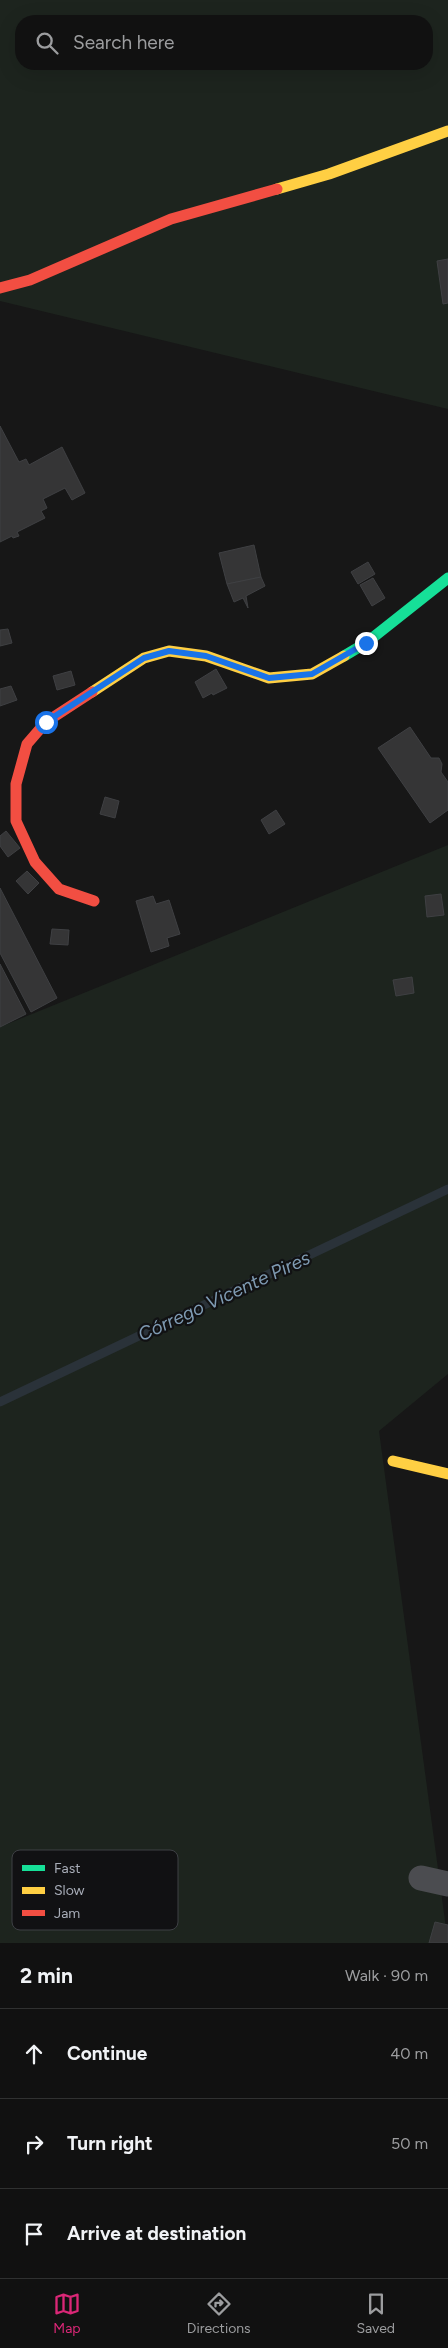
<!DOCTYPE html>
<meta charset="utf-8">
<style>
:root{--surface:#111;--page:#1a1a1a;--text:#f1f3f6;--muted:#9c9d9f;--line:#303131;--accent:#db2777}
body{margin:0;font-family:Figtree,sans-serif;background:var(--page);color:var(--text)}
.stop{position:absolute;width:15px;height:15px;margin:-11px;border:4px solid #1a73e8;border-radius:50%;background:#fff}
.stop.end{background:#1a73e8;border-color:#fff;box-shadow:0 1px 5px #0008}
.list{margin:0;padding:0;list-style:none}
h2{display:flex;justify-content:space-between;align-items:center;height:65px;margin:0;padding:0 20px;font-size:21px}
h2 small{font-size:16px;font-weight:400;color:var(--muted)}
.list li{display:grid;grid-template-columns:32px 1fr auto;gap:15px;align-items:center;box-sizing:border-box;height:90px;padding:0 20px;border-top:1px solid var(--line)}
.list b{display:block;font-size:19px;white-space:nowrap}
.list em{font-size:16px;font-style:normal;color:var(--muted)}
.icon{flex:none;width:28px;height:28px;fill:none;stroke:currentColor;stroke-width:2;stroke-linecap:round;stroke-linejoin:round}
.map{position:relative;flex:none;width:448px;height:1943px;overflow:hidden}
.search{position:absolute;background:var(--surface);box-shadow:0 5px 20px #0002;left:15px;right:15px;top:15px;height:55px;display:flex;align-items:center;gap:12px;box-sizing:border-box;padding:0 18px;border-radius:20px;color:var(--muted);font-size:19px}
.sheet{height:335px;background:var(--surface)}
nav{display:flex;justify-content:space-around;align-items:center;box-sizing:border-box;height:70px;border-top:1px solid var(--line);background:var(--surface);font-size:14px;color:var(--muted)}
nav a{display:grid;justify-items:center;gap:2px}
nav .on{color:var(--accent)}
.map>svg:first-child{display:block}
.green{fill:#1d241e;fill-rule:evenodd}
.lines{fill:none;stroke-linecap:round;stroke-linejoin:round}
.stream{stroke:#2a3239;stroke-width:9}
.building{fill:#353536;stroke:#3f4043}
.street{stroke:#4b4c50;stroke-width:25}
.fast{stroke:#16e098;stroke-width:11}
.slow{stroke:#ffcf43;stroke-width:11}
.jam{stroke:#f24e42;stroke-width:11}
.route{stroke:#1a73e8;stroke-width:6}
.labels{text-anchor:middle;dominant-baseline:central;stroke-width:4.5;stroke-linejoin:round;paint-order:stroke}
.water-label{font-size:19px;font-style:italic;fill:#7f9bb3;stroke:#111113}
.key{fill:#111113;stroke:#3e4045;stroke-width:1}
.key-label{font-size:14px;fill:#a8adb8}
</style>
<div class="map">
<svg width="448" height="1943" viewBox="0 0 448 1943">
<rect width="100%" height="100%" fill="#171717"/>
<g class="green">
<path d="M 0,0 L 448,0 L 448,409 L 0,301 ZM 21,21 L 427,21 L 427,64 L 21,64 Z"/>
<path d="M 448,845 L 448,1374 L 379,1431 L 448,1943 L 0,1943 L 0,1027 Z"/>
</g>
<g class="lines">
<path class="stream" d="M 0,1402 L 448,1189"/>
</g>
<g class="building">
<path d="M 448,259 L 448,303 L 443,304 L 437,261 Z"/>
<path d="M 0,426 L 19,462 L 26,459 L 29,465 L 62,447 L 85,493 L 72,500 L 65,488 L 43,499 L 47,508 L 41,511 L 45,518 L 17,532 L 19,536 L 13,538 L 12,536 L 0,542 Z"/>
<path d="M 254,545 L 261,577 L 227,584 L 219,553 Z"/>
<path d="M 368,562 L 375,574 L 358,584 L 351,572 Z"/>
<path d="M 261,577 L 265,586 L 246,596 L 248,608 L 243,598 L 234,602 L 227,584 Z"/>
<path d="M 373,578 L 385,598 L 372,606 L 360,585 Z"/>
<path d="M 8,629 L 12,643 L 0,646 L 0,630 Z"/>
<path d="M 216,669 L 227,688 L 213,695 L 212,693 L 203,698 L 195,682 Z"/>
<path d="M 71,671 L 75,685 L 57,690 L 53,676 Z"/>
<path d="M 11,686 L 17,700 L 0,706 L 0,689 Z"/>
<path d="M 410,727 L 431,758 L 439,758 L 442,764 L 441,772 L 448,782 L 448,810 L 430,823 L 378,748 Z"/>
<path d="M 105,797 L 119,801 L 115,818 L 100,814 Z"/>
<path d="M 276,810 L 285,824 L 269,834 L 261,820 Z"/>
<path d="M 6,831 L 20,848 L 8,857 L 0,846 L 0,836 Z"/>
<path d="M 27,871 L 39,883 L 28,894 L 16,881 Z"/>
<path d="M 0,888 L 57,998 L 31,1012 L 0,953 Z"/>
<path d="M 441,894 L 444,915 L 427,917 L 425,896 Z"/>
<path d="M 153,896 L 156,904 L 169,900 L 180,934 L 167,938 L 169,946 L 151,952 L 136,901 Z"/>
<path d="M 52,929 L 69,930 L 68,945 L 50,944 Z"/>
<path d="M 0,964 L 26,1014 L 0,1027 Z"/>
<path d="M 412,977 L 414,993 L 396,996 L 393,980 Z"/>
<path d="M 435,1922 L 448,1925 L 448,1943 L 429,1943 Z"/>
</g>
<g class="lines">
<path class="street" d="M 421,1878 L 448,1884"/>
<path class="fast" d="M 344,656 L 366,643 L 448,578"/>
<g class="slow">
<path d="M 277,189 L 329,174 L 448,131"/>
<path d="M 92,692 L 144,658 L 169,651 L 206,656 L 269,678 L 312,674 L 344,656"/>
<path d="M 393,1461 L 448,1474"/>
</g>
<g class="jam">
<path d="M 0,288 L 30,280 L 171,219 L 277,189"/>
<path d="M 92,692 L 46,722 L 27,744 L 16,784 L 16,821 L 35,862 L 59,889 L 94,901"/>
</g>
</g>
<g class="lines">
<path class="route" d="M 46,722 L 144,658 L 169,651 L 206,656 L 269,678 L 312,674 L 366,643"/>
</g>
<g class="labels">
<g class="water-label">
<text transform="translate(224 1296) rotate(-25)">Córrego Vicente Pires</text>
</g>
</g>
<rect x="12" y="1850" width="166" height="80" rx="8" class="key"/>
<rect x="22" y="1865" width="23" height="6" fill="#16e098"/>
<rect x="22" y="1887" width="23" height="7" fill="#ffcf43"/>
<rect x="22" y="1910" width="23" height="6" fill="#f24e42"/>
<g class="key-label">
<text x="54" y="1873">Fast</text>
<text x="54" y="1895">Slow</text>
<text x="54" y="1918">Jam</text>
</g>
</svg>
<div class="stop" style="left:46px;top:722px"></div>
<div class="stop end" style="left:366px;top:643px"></div>
<div class="search"><svg class="icon" aria-label="search" viewBox="0 0 24 24"><circle cx="10" cy="10" r="6"/><path d="M15 15l6 6"/></svg>Search here</div>
</div>
<section class="sheet">
<h2>2 min<small>Walk · 90 m</small></h2>
<ul class="list">
<li><svg class="icon" aria-label="ahead" viewBox="0 0 24 24"><path d="M12 20V5M6 11l6-6 6 6"/></svg><div><b>Continue</b></div><em>40 m</em></li>
<li><svg class="icon" aria-label="right" viewBox="0 0 24 24"><path d="M7 20v-9h11M14 6l5 5-5 5"/></svg><div><b>Turn right</b></div><em>50 m</em></li>
<li><svg class="icon" aria-label="arrive" viewBox="0 0 24 24"><path d="M6 21V4h12l-3 4 3 4H6"/></svg><div><b>Arrive at destination</b></div></li>
</ul>
</section>
<nav>
<a class="on"><svg class="icon" aria-label="map" viewBox="0 0 24 24"><path d="M3 6l6-2 6 2 6-2v14l-6 2-6-2-6 2zM9 4v14M15 6v14"/></svg>Map</a>
<a><svg class="icon" aria-label="directions" viewBox="0 0 24 24"><path d="M12 3l9 9-9 9-9-9zM9 14v-3h6M13 9l2 2-2 2"/></svg>Directions</a>
<a><svg class="icon" aria-label="saved" viewBox="0 0 24 24"><path d="M7 4h10v16l-5-4-5 4z"/></svg>Saved</a>
</nav>
